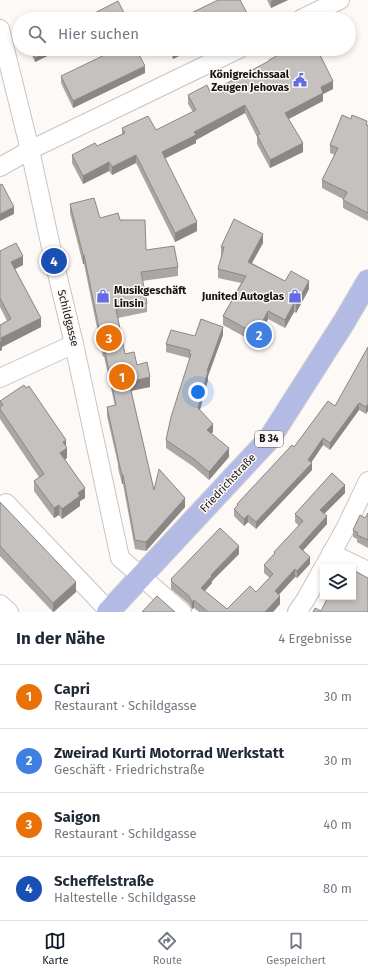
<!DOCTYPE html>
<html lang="de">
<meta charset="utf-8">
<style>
:root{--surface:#fff;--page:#f6f6f7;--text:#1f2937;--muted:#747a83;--line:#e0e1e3;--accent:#111827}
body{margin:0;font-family:"Fira Sans",sans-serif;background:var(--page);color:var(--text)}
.controls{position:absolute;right:12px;bottom:12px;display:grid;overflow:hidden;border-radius:0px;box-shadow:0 2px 6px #0003}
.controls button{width:36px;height:36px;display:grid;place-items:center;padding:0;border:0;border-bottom:1px solid var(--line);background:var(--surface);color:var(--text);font:20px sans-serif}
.you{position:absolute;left:198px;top:392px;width:14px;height:14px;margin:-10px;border:3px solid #fff;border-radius:50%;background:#1a73e8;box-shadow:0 0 0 6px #1a73e833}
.badge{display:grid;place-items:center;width:26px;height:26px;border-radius:50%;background:var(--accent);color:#fff;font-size:13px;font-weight:700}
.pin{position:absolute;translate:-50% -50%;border:2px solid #fff;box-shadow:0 1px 4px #0006}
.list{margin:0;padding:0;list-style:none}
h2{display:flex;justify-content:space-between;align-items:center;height:52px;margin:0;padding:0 16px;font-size:17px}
h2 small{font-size:13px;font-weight:400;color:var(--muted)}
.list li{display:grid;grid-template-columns:26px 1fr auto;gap:12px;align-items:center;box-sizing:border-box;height:64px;padding:0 16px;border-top:1px solid var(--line)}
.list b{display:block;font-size:15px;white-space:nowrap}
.list p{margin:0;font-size:13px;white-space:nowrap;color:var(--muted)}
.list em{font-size:13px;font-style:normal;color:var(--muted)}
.icon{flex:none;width:22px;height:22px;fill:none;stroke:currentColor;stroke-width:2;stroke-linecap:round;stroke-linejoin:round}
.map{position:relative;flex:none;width:368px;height:612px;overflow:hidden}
.search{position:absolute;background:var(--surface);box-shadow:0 2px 6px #0003;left:12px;right:12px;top:12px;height:44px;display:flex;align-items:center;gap:10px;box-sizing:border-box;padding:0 14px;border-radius:22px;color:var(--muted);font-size:15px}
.sheet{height:308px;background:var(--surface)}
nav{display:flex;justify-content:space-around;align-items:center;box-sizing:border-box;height:56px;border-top:1px solid var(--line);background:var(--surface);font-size:11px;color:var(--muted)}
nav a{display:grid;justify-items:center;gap:2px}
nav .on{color:var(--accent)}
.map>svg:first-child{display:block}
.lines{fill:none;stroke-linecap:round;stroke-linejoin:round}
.minor-casing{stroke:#c8c4c2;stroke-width:20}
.major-casing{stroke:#d5d4d4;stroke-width:24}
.minor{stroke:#fff;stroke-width:18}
.major{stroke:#b3bbe4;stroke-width:22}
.wall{fill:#a9a6a3}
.shaded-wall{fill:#8a8785}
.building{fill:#c5c1be;stroke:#8a8785}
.labels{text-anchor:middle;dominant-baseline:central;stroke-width:3;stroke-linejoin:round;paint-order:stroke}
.shield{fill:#fdf9f6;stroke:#595756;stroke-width:1}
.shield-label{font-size:10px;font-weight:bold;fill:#131211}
.poi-label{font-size:11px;font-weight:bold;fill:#131211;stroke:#fdf9f6;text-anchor:end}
.street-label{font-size:11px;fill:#131211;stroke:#fdf9f6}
</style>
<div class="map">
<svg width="368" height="612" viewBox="0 0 368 612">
<rect width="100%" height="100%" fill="#fdf9f6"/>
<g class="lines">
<g class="minor-casing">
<g id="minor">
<path d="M 301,19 L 340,0"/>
<path d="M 0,29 L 30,150 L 54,261 L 74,344 L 120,558 L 182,612"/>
<path d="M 0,167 L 30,150 L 239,49"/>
<path d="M 0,378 L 74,344"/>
<path d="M 6,503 L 109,611"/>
<path d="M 331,553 L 368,571"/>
<path d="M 324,567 L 346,527 L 368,481"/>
<path d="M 0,604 L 9,612"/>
<path d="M 297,612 L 306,599 L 323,568"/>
</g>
</g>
<g class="major-casing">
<path id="major" d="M 108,612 L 270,438 L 344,322 L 368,281"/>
</g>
<use href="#minor" class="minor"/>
<use href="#major" class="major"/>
</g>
<g class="wall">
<path d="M 267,0 L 288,0 L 271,8 Z"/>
<path d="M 29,49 L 62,49 L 35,62 Z"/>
<path d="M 169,49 L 193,49 L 173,59 Z"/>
<path d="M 269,60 L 333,89 L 323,94 L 323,101 L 288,119 L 303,152 L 270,168 L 257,144 L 257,137 L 245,113 L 196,140 L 196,143 L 165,158 L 197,231 L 175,242 L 136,163 L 112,175 L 109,171 L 83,184 L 72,163 L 72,155 L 97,146 L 122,134 L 122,128 L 156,130 L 193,112 L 188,104 L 188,95 L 210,92 L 269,62 Z"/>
<path d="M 145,73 L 73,108 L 61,83 L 61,76 Z"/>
<path d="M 367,125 L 368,125 L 368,221 L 343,208 L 343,199 L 322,188 L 322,180 L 335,155 L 330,153 L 330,145 Z"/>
<path d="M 70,204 L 100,218 L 120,220 L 146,250 L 178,267 L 178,276 L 142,281 L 147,303 L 147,312 L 118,318 L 125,354 L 137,365 L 150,387 L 131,391 L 154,490 L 185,507 L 146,551 L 135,549 L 123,484 L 122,484 L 118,468 L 118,464 L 107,416 L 107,407 L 115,406 L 104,356 L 103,357 L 84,264 L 83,264 L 70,213 Z"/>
<path d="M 263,243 L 252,263 L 285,281 L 309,289 L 296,313 L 294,312 L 285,328 L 268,319 L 256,343 L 223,325 L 223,316 L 241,283 L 218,278 L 218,269 L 222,256 L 221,255 L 221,247 Z"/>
<path d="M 0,251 L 23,265 L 15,269 L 41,327 L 2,347 L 2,350 L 0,351 L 0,325 L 7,321 L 0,307 Z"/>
<path d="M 223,335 L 208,376 L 208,380 L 200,410 L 213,432 L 211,433 L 229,457 L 209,480 L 194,467 L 166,448 L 166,440 L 189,362 L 189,358 L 166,352 L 166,344 L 195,336 Z"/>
<path d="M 368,347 L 366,414 L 359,410 L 330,450 L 323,445 L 311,463 L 312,470 L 256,529 L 248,522 L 244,526 L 234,516 L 234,509 L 237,506 L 237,504 L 335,406 Z"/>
<path d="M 0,401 L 66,446 L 67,458 L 65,459 L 85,498 L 80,501 L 80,506 L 62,519 L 59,515 L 54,518 L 34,491 L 34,481 L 39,477 L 0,419 Z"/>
<path d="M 345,493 L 324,514 L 327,524 L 303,550 L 310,564 L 297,578 L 295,577 L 278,595 L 280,604 L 273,612 L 199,612 L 194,608 L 192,609 L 189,604 L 171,589 L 171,579 L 239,554 L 212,581 L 212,583 L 205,591 L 227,609 L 256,592 L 270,578 L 264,573 L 264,565 L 274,554 L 274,552 L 299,526 L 295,522 L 295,514 Z"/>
<path d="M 0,502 L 76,592 L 54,612 L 53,612 L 0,556 Z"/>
<path d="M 368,513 L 368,548 L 357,542 L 357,539 L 353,537 L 353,530 L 365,518 Z"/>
</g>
<g class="shaded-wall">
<path d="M 274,0 L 288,0 L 271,8 L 271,1 Z"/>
<path d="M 124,13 L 124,16 L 119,19 L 112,19 Z"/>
<path d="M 248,15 L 248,19 L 239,19 Z"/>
<path d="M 54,49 L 62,49 L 35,62 L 35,58 Z"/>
<path d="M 178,49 L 193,49 L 173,59 L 173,51 Z"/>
<path d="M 145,66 L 145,73 L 73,108 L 73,101 Z"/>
<path d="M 333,81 L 333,89 L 323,94 L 323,101 L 285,121 L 285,113 L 321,87 Z"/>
<path d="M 245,105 L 245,113 L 196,140 L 196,143 L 162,160 L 162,152 L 194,132 Z"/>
<path d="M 303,143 L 303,152 L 270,168 L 270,160 Z"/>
<path d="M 136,155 L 136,163 L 112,175 L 112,167 Z"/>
<path d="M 109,162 L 109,171 L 83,184 L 83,176 Z"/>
<path d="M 14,207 L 14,214 L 0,221 L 0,214 Z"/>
<path d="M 197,222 L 197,231 L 175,242 L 175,233 Z"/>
<path d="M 263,234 L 263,243 L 248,270 L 248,262 Z"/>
<rect x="83" y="255" width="1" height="9"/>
<path d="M 23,256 L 23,265 L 11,271 L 11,262 Z"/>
<path d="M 309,281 L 309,289 L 296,313 L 296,304 Z"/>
<path d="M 294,303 L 294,312 L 285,328 L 285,320 Z"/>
<path d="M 268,311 L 268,319 L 256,343 L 256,334 Z"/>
<path d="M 41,318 L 41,327 L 2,347 L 2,350 L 0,351 L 0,342 L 1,338 Z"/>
<path d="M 223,327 L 223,335 L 208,376 L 208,380 L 198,417 L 198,408 L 207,371 Z"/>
<path d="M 150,377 L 150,387 L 129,391 L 129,382 Z"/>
<path d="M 359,403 L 359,410 L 330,450 L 330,443 Z"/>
<path d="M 368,404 L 368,411 L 366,414 L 366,407 Z"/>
<path d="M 213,424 L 213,432 L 207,438 L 207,430 Z"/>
<path d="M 323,438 L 323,445 L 308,467 L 308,460 Z"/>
<path d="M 66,440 L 66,448 L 67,448 L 67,458 L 60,463 L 60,453 L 63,442 Z"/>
<path d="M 229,448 L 229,457 L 209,480 L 209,472 Z"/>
<path d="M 312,463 L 312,470 L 256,529 L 256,522 Z"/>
<rect x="122" y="475" width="1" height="9"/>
<path d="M 345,485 L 345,493 L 320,518 L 320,510 Z"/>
<path d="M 85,488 L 85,498 L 80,501 L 80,506 L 62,519 L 62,509 L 78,493 Z"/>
<path d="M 185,498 L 185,507 L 146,551 L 146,542 Z"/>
<path d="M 59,505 L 59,515 L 54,518 L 54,508 Z"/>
<path d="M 248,515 L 248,522 L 244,526 L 244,519 Z"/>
<path d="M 327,516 L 327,524 L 299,555 L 299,547 Z"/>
<path d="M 239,546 L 239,554 L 212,581 L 212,583 L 201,595 L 201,588 L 211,575 Z"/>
<path d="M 310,557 L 310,564 L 297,578 L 297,571 Z"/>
<path d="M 295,569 L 295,577 L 275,599 L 275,591 Z"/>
<path d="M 76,582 L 76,592 L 53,612 L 53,603 Z"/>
<path d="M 280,596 L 280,604 L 273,612 L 265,612 Z"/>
<path d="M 194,600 L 194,608 L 192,609 L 192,602 Z"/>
</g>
<g class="building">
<path d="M 218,0 L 240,0 L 248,15 L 239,19 L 179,19 Z"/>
<path d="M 118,1 L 124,13 L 112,19 L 83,19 Z"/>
<path d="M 31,49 L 54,49 L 35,58 Z"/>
<path d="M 117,49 L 136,49 L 145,66 L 73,101 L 61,76 Z"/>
<path d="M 172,49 L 178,49 L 173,51 Z"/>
<path d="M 290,49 L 303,49 L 304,50 L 306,49 L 317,49 L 333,81 L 321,87 L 323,93 L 285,113 L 303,143 L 270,160 L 257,135 L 260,134 L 245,105 L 194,132 L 196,135 L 162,152 L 197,222 L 175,233 L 136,155 L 112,167 L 109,162 L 83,176 L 72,155 L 95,143 L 97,146 L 125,133 L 122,128 L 148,116 L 156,130 L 196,110 L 188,95 L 207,85 L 210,92 L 269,61 L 269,60 Z"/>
<path d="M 342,115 L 351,119 L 352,115 L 367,121 L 366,125 L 368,125 L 368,213 L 343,200 L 347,192 L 322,180 L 338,148 L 330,145 Z"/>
<path d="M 2,184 L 14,207 L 0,214 L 0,185 Z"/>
<path d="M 94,198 L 100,218 L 118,213 L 120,220 L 145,220 L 146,250 L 174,246 L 178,267 L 141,272 L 147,303 L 116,309 L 125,354 L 134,352 L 137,365 L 147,362 L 150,377 L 129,382 L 154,490 L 159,469 L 185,498 L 146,542 L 135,540 L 123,475 L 122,475 L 118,459 L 118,458 L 107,407 L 116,405 L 104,347 L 103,348 L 84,255 L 83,255 L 70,204 Z"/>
<path d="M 234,219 L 263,234 L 248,262 L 285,281 L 291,271 L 309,281 L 296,304 L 294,303 L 285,320 L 268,311 L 256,334 L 223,316 L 246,276 L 218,269 L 224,247 L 221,247 Z"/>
<path d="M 16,243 L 23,256 L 11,262 L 41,318 L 1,338 L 2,341 L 0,342 L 0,325 L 11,319 L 0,298 L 0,251 Z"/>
<path d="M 201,319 L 223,327 L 207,371 L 208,371 L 198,408 L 213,424 L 207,430 L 229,448 L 209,472 L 194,459 L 166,440 L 171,417 L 191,354 L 189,354 L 190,350 L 166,344 L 171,330 L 195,336 Z"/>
<path d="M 368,347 L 368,404 L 366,407 L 359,403 L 330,443 L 323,438 L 308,460 L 312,463 L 256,522 L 248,515 L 244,519 L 234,509 L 238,505 L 237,504 L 292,445 L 294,447 L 328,401 L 335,406 Z"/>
<path d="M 24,385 L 26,388 L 29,386 L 66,440 L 63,442 L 67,448 L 60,453 L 85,488 L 78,493 L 80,496 L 62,509 L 59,505 L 54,508 L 34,481 L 44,474 L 0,409 L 0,407 L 3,405 L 0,401 Z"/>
<path d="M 332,473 L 345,485 L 320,510 L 327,516 L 299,547 L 310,557 L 297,571 L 295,569 L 275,591 L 280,596 L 265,612 L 208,612 L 194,600 L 192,602 L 189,596 L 171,581 L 172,580 L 171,579 L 220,528 L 239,546 L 211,575 L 212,576 L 201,588 L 227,609 L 250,586 L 256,592 L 273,574 L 264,565 L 275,553 L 274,552 L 303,521 L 295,514 Z"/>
<path d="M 0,502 L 76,582 L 53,603 L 0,546 Z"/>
<path d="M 368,513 L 368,540 L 357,535 L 358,533 L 353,530 L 360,515 L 365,518 Z"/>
<path d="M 353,570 L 368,578 L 368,612 L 313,612 L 315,608 L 321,611 L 328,597 L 353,597 Z"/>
<path d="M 157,596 L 175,612 L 142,612 Z"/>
</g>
<defs>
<g id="civic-bare" transform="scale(1.08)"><path d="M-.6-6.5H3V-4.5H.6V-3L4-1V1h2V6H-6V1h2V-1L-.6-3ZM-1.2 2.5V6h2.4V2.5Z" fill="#626de5" stroke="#fdf9f6" stroke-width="2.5" paint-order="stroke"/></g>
<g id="shop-bare" transform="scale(1.08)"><path d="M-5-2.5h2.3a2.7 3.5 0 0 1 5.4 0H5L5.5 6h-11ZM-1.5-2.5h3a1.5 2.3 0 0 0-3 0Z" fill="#626de5" stroke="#fdf9f6" stroke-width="2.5" paint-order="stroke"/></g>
</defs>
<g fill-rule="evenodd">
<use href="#civic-bare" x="300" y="80"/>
<use href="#shop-bare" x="103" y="296"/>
<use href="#shop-bare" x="295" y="296"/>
</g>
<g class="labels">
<rect class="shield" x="255" y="431" width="28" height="16" rx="3"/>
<g class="shield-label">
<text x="269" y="439">B 34</text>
</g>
<g class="poi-label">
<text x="289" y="74">Königreichssaal<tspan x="289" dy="13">Zeugen Jehovas</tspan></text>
<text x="114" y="290" text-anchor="start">Musikgeschäft<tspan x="114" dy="13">Linsin</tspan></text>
<text x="284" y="296">Junited Autoglas</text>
</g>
<g class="street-label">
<text transform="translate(68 318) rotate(76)">Schildgasse</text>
<text transform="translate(228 483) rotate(-47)">Friedrichstraße</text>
</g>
</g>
</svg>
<div class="controls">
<button><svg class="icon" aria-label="layers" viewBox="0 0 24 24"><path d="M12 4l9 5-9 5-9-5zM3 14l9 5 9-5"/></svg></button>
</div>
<div class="you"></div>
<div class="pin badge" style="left:122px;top:377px;background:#e8710a">1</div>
<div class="pin badge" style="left:259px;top:335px;background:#3f7fe0">2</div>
<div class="pin badge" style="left:109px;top:338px;background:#e8710a">3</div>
<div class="pin badge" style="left:54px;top:261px;background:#1a4fb4">4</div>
<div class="search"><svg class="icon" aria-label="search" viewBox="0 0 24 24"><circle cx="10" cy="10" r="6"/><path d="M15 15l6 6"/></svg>Hier suchen</div>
</div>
<section class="sheet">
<h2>In der Nähe<small>4 Ergebnisse</small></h2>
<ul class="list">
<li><span class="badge" style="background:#e8710a">1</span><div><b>Capri</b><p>Restaurant · Schildgasse</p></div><em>30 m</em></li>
<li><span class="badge" style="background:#3f7fe0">2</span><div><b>Zweirad Kurti Motorrad Werkstatt</b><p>Geschäft · Friedrichstraße</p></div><em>30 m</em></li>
<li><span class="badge" style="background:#e8710a">3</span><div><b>Saigon</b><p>Restaurant · Schildgasse</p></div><em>40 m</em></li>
<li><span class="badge" style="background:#1a4fb4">4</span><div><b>Scheffelstraße</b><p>Haltestelle · Schildgasse</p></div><em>80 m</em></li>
</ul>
</section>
<nav>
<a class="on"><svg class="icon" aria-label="map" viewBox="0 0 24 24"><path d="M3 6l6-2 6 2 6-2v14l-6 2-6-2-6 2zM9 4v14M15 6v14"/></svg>Karte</a>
<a><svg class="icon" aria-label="directions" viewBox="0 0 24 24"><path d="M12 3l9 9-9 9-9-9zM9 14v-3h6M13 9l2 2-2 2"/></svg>Route</a>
<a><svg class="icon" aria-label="saved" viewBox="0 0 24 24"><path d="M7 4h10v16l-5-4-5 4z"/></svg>Gespeichert</a>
</nav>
